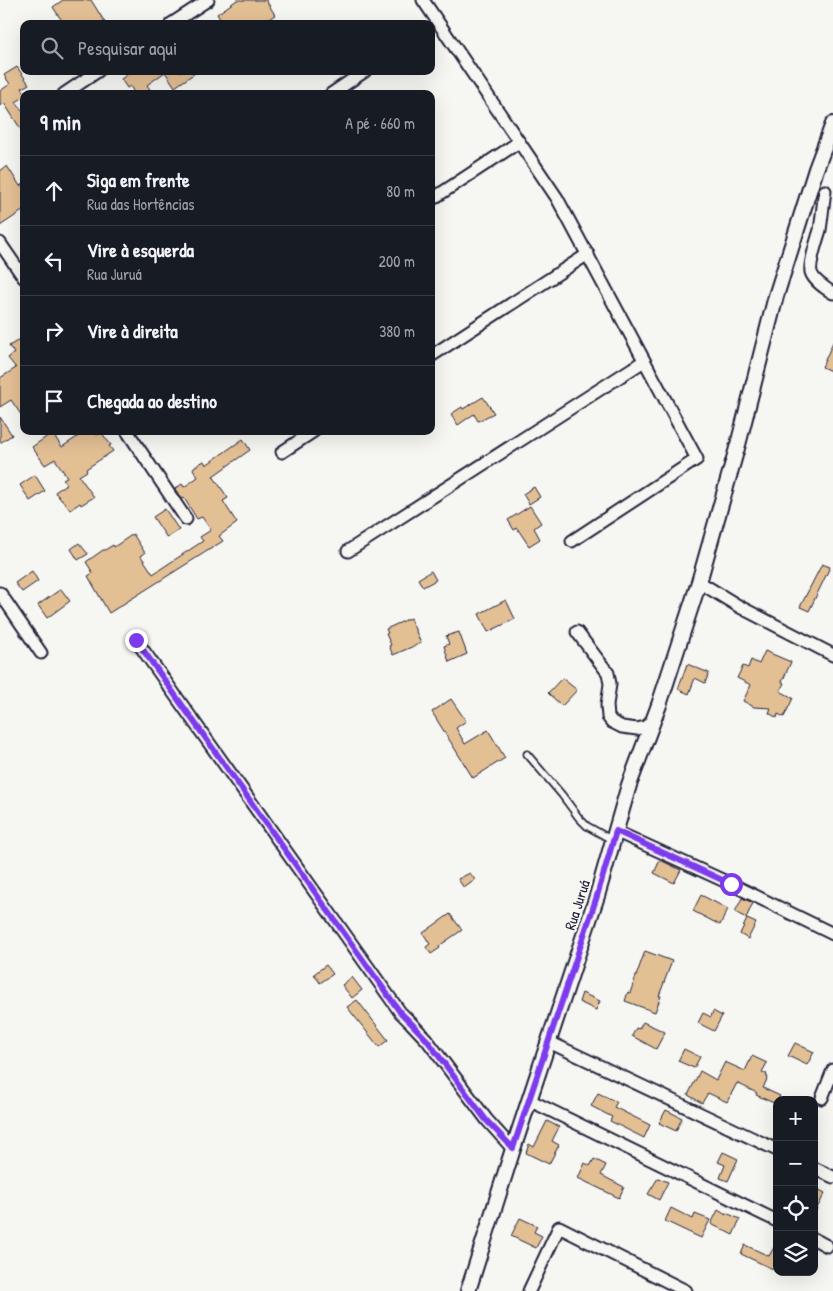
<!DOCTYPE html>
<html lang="pt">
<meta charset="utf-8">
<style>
:root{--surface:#171b24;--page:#20242c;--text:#f1f3f6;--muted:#9ea1a6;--line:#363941}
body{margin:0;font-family:"Patrick Hand",sans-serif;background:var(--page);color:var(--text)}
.controls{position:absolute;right:15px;bottom:15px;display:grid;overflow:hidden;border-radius:10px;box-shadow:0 5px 20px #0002}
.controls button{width:45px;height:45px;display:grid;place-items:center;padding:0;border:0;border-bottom:1px solid var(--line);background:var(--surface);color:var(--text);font:25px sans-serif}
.stop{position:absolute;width:15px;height:15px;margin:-11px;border:4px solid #7c3aed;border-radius:50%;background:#fff}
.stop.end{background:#7c3aed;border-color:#fff;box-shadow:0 1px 5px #0008}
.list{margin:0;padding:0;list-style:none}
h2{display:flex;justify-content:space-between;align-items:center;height:65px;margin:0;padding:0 20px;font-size:21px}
h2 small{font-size:16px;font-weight:400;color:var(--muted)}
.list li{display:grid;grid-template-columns:32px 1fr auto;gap:15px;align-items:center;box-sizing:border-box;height:70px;padding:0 20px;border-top:1px solid var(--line)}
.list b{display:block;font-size:19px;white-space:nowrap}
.list p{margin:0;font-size:16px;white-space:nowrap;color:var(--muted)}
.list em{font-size:16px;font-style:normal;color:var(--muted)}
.icon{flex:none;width:28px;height:28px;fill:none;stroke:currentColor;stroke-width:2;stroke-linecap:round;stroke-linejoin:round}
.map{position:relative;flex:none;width:833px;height:1291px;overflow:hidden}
.search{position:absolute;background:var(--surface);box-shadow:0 5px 20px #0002;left:20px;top:20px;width:415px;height:55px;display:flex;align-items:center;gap:12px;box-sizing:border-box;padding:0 18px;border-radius:10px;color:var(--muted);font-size:19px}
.panel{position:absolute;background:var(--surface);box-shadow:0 5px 20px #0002;left:20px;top:90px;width:415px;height:345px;border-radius:10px}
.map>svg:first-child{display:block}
.building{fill:#e3bf94;stroke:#22223b}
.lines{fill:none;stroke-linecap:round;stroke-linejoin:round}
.service-casing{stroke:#22223b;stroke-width:9}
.minor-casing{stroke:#22223b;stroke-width:15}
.tertiary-casing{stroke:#22223b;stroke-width:18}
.service{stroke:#f6f6f2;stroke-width:5.5}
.minor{stroke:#f6f6f2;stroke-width:11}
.tertiary{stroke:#f6f6f2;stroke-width:14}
.route{stroke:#7c3aed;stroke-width:6}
.labels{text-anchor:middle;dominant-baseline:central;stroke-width:4.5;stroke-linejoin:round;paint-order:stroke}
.street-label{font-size:15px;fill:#22223b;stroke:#f6f6f2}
</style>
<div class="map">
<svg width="833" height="1291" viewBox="0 0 833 1291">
<rect width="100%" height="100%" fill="#f6f6f2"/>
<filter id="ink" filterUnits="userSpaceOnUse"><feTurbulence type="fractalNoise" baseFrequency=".02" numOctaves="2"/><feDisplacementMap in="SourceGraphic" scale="10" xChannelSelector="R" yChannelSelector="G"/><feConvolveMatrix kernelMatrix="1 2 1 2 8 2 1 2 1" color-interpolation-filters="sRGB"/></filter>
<g filter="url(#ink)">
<g class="building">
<path d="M 63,0 L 91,0 L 106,24 L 64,24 L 53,7 Z"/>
<path d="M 237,0 L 266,0 L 275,15 L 261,24 L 234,24 L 231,19 L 223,24 L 217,14 Z"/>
<path d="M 17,67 L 29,84 L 22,88 L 26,94 L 24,94 L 24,97 L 16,102 L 24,113 L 24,134 L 4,103 L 0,106 L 0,91 L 10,84 L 4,75 Z"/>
<path d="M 133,71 L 198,71 L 175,87 L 165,72 L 147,85 L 153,94 L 135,94 L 130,86 L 127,88 L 121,79 Z"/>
<path d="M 7,166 L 20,186 L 24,183 L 24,210 L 0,226 L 0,171 Z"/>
<path d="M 24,337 L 24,419 L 11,400 L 0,407 L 0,378 L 16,368 L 8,358 L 14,353 L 9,346 Z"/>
<path d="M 833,342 L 833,372 L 822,367 Z"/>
<path d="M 483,397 L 494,413 L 478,421 L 474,414 L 458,425 L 451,414 L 462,407 L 463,409 Z"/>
<path d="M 0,417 L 12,435 L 0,443 Z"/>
<path d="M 86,431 L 95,431 L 97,435 L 101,432 L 111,445 L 109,446 L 113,451 L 86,469 L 87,471 L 79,476 L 94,497 L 81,505 L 80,503 L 70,510 L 63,501 L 62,501 L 55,492 L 67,484 L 63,479 L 67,477 L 55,459 L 45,465 L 32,447 L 52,433 L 62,447 Z"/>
<path d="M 243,439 L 250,450 L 213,476 L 228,498 L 223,501 L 237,523 L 219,536 L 223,541 L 109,613 L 88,576 L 93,573 L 86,562 L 103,550 L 105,550 L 113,545 L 114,547 L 133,534 L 145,553 L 141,556 L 153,574 L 203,541 L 200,537 L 211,530 L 202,517 L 197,519 L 184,498 L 182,499 L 175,489 L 182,484 L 184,487 L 198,477 L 193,469 L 194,467 L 204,461 L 206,465 Z"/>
<path d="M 35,475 L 45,491 L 30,501 L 20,485 Z"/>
<path d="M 534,487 L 540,497 L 529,504 L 523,494 Z"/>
<path d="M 530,506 L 541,523 L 534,528 L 540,539 L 529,546 L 517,528 L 514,530 L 508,520 Z"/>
<path d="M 165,509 L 179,530 L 167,538 L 153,517 Z"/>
<path d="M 79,543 L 88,554 L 78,560 L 71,549 Z"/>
<path d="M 822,564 L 830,567 L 809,611 L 800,607 Z"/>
<path d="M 32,571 L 38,581 L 22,592 L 15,583 Z"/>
<path d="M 431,571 L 436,580 L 423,587 L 418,579 Z"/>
<path d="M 61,589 L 70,601 L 47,618 L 38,605 Z"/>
<path d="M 506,600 L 515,619 L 488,632 L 479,614 Z"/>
<path d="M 410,618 L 421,643 L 393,655 L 389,646 L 391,645 L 386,634 L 388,633 L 386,629 Z"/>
<path d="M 459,632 L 467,654 L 449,662 L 444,646 L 449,644 L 446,636 Z"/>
<path d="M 765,651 L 791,662 L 782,682 L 784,683 L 780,691 L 793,698 L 784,717 L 778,714 L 777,718 L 769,713 L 771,708 L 754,707 L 743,701 L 751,685 L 737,678 L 743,666 L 748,668 L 751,660 L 759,664 Z"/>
<path d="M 687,664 L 709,673 L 705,683 L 695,678 L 689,694 L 678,689 Z"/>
<path d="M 562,678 L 577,690 L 562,706 L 548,693 Z"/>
<path d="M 451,699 L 466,721 L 456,728 L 465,744 L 488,730 L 505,758 L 473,778 L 432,712 Z"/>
<path d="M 660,860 L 681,870 L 674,883 L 654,873 Z"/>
<path d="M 470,873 L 475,880 L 464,888 L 458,879 Z"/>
<path d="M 701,895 L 728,909 L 720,925 L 693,911 Z"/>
<path d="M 742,898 L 753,903 L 746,918 L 735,912 Z"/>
<path d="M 450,914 L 462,930 L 439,946 L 440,948 L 431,954 L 426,947 L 430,944 L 423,933 Z"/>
<path d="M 747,919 L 756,923 L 748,939 L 740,934 Z"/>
<path d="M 645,951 L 672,961 L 659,996 L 661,996 L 655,1012 L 625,1001 L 628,992 L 630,993 Z"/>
<path d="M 326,965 L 333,974 L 320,983 L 314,974 Z"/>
<path d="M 352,977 L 362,990 L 352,998 L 342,985 Z"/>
<path d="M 582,993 L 600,1001 L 596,1010 L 579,1002 Z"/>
<path d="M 357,1000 L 388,1040 L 379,1047 L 347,1007 Z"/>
<path d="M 713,1011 L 722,1016 L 714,1031 L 698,1023 L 703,1013 L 711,1017 Z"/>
<path d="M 643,1022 L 665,1032 L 656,1049 L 632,1036 L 636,1028 L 639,1029 Z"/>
<path d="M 795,1043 L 814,1052 L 807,1065 L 788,1056 Z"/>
<path d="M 684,1049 L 700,1057 L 694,1068 L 678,1061 Z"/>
<path d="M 752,1056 L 767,1063 L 762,1072 L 767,1074 L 766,1076 L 768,1077 L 763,1088 L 780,1096 L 778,1100 L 777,1100 L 776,1104 L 756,1095 L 757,1093 L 737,1083 L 727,1102 L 708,1093 L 702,1103 L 688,1095 L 700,1071 L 716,1080 L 725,1062 L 745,1071 Z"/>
<path d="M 598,1093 L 617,1102 L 614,1107 L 650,1125 L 644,1138 L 610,1121 L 612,1117 L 591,1106 Z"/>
<path d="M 666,1110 L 682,1118 L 676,1131 L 659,1123 Z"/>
<path d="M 547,1121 L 559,1127 L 552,1141 L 559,1145 L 549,1164 L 526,1153 L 529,1144 L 534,1147 Z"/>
<path d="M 723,1152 L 738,1159 L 728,1181 L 720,1178 L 725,1165 L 718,1162 Z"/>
<path d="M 594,1159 L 606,1165 L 601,1175 L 624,1187 L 619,1198 L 578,1178 L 585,1163 L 590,1166 Z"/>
<path d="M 658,1178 L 668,1182 L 659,1200 L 648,1194 Z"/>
<path d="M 814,1187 L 825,1193 L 814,1214 Z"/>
<path d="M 671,1208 L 693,1219 L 695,1214 L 710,1220 L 701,1238 L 665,1221 Z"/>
<path d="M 718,1210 L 726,1215 L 726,1213 L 740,1219 L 733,1235 L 711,1224 Z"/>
<path d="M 520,1218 L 537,1226 L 534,1232 L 542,1236 L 536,1248 L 511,1236 Z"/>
<path d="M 777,1242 L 777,1271 L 741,1254 L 745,1245 L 769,1256 Z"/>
</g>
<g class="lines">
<g class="service-casing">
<path id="service" d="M 527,754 L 562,795 L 579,818 L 587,826 L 612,840"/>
</g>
<g class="minor-casing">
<g id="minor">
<path d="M 423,0 L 557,198 L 697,459 L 572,541"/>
<path d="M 171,24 L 208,0"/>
<path d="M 64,94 L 98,71"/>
<path d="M 331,94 L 365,71"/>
<path d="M 825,191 C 823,204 822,217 820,230 C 817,240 809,263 811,272 C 813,280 826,289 833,293"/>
<path d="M 431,200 L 519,142"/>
<path d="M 0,243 L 24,278"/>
<path d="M 431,356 L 588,254"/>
<path d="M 127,431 L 186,519"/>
<path d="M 282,452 L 314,431"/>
<path d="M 348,551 L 644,361"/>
<path d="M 699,582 L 740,607 L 833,655"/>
<path d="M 0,593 L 41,653"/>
<path d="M 577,632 L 608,673 L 610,684 L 607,705 L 608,717 L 612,722 L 622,727 L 637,729 L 645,727 L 652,722"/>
<path d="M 136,640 L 400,1012 L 411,1023 L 427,1040 L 487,1120 L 513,1149"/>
<path d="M 615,831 L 731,884 L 833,934"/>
<path d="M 549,1042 L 777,1150"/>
<path d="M 822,1098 L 833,1070"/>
<path d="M 529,1100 L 777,1221"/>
<path d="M 814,1168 L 833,1177"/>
<path d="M 814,1239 L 827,1246"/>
<path d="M 529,1291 L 559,1227 L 686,1291"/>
</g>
</g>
<g class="tertiary-casing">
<path id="tertiary" d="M 468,1291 L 513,1149 L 597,896 L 629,785 L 659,705 L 699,582 L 739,441 L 776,296 L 816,169 L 833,124"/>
</g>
<use href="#service" class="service"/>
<use href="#minor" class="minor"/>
<use href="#tertiary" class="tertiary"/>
</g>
</g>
<g class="lines" filter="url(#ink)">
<path class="route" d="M 136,640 L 400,1012 L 411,1023 L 427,1040 L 486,1120 L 513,1148 L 597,896 L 616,831 L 731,884"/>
</g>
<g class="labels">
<g class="street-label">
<text transform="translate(577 905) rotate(-72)">Rua Juruá</text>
</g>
</g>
</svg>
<div class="controls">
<button>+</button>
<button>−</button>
<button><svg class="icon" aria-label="locate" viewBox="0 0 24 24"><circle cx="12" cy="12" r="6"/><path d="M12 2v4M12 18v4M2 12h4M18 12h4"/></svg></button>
<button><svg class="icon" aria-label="layers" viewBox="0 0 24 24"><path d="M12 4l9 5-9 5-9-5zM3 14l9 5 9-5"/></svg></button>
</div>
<div class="stop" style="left:731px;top:884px"></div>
<div class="stop end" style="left:136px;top:640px"></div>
<div class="search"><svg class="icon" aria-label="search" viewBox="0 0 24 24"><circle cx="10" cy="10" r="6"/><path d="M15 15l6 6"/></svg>Pesquisar aqui</div>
<section class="panel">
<h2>9 min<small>A pé · 660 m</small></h2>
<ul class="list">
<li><svg class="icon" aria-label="ahead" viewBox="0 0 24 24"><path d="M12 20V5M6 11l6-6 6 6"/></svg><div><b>Siga em frente</b><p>Rua das Hortências</p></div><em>80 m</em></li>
<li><svg class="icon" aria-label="left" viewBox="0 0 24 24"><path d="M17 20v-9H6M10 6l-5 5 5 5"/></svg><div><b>Vire à esquerda</b><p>Rua Juruá</p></div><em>200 m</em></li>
<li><svg class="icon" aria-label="right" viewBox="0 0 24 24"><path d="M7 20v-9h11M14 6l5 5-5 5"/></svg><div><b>Vire à direita</b></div><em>380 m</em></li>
<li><svg class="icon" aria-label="arrive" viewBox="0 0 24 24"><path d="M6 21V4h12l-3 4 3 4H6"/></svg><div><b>Chegada ao destino</b></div></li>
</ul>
</section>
</div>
